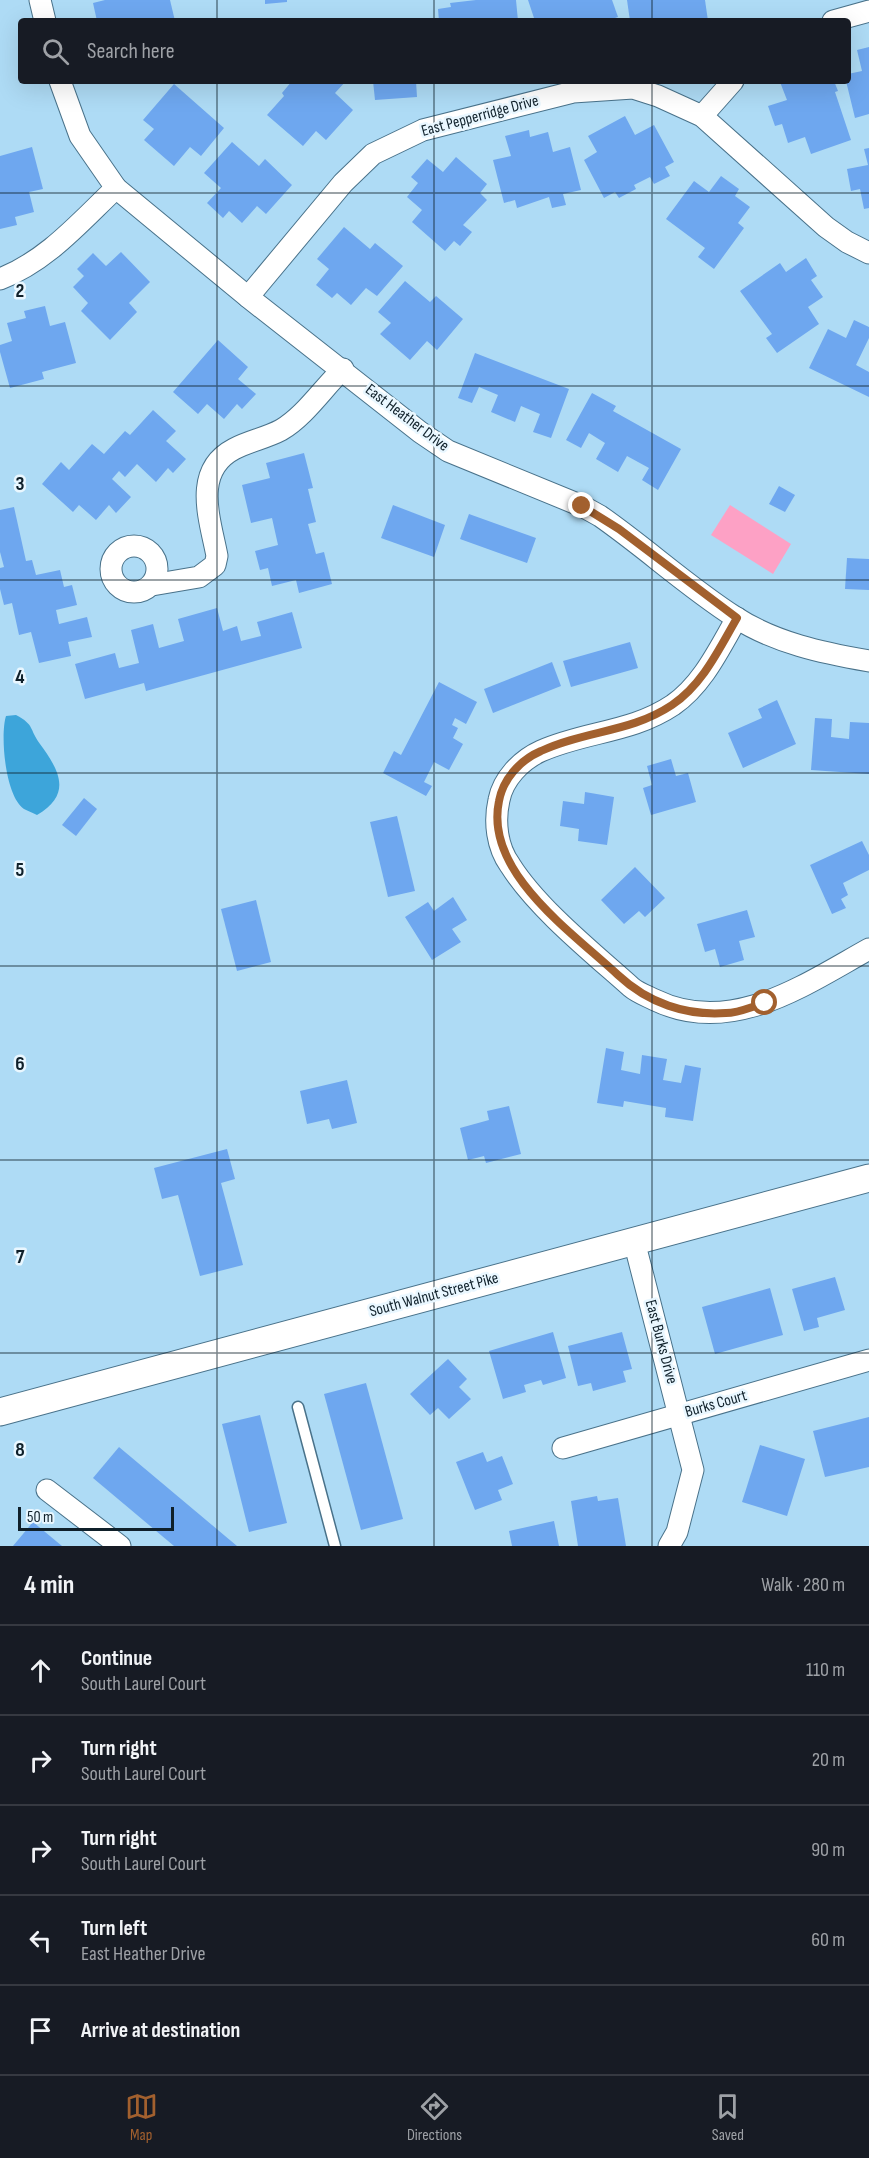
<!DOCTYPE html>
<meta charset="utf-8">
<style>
:root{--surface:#171b24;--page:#20242c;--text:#f1f3f6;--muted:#9ea1a6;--line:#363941;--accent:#a2602e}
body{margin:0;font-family:"Sofia Sans Condensed",sans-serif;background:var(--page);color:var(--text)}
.scale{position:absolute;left:18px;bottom:15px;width:156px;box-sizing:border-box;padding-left:6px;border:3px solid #0f202a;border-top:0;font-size:16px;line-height:21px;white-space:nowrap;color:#0f202a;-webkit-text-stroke:4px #e9f7ff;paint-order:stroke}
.stop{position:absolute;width:18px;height:18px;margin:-14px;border:4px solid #a2602e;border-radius:50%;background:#fff}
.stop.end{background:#a2602e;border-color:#fff;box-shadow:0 2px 6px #0008}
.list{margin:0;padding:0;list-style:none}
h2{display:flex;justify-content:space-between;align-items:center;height:78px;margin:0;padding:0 24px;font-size:26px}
h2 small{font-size:20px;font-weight:400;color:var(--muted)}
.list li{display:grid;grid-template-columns:39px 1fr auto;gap:18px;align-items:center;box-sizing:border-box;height:90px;padding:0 24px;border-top:2px solid var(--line)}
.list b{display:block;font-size:22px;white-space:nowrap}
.list p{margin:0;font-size:20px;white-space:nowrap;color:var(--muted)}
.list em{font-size:20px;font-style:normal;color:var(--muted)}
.icon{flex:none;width:33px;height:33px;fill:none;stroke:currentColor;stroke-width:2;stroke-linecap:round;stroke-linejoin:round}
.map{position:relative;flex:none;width:869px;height:1546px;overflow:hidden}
.search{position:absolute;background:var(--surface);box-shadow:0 6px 24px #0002;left:18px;right:18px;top:18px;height:66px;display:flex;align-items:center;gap:15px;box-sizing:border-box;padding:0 21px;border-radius:6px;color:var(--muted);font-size:22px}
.sheet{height:528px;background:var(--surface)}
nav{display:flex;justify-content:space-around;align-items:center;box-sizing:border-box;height:84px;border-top:2px solid var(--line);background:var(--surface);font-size:16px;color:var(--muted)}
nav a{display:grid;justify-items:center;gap:3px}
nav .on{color:var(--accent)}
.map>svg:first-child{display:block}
.green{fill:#fda1c5}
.water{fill:#3da5da}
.building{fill:#6ea7ef}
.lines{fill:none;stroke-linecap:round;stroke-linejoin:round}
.service-casing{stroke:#49728a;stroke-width:13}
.minor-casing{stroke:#49728a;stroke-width:23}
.tertiary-casing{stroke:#49728a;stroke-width:29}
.service{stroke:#fff;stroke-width:10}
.minor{stroke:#fff;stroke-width:21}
.tertiary{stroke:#fff;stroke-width:27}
.route{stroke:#a2602e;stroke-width:8}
.grid{fill:none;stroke:#0f202a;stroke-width:1.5;stroke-opacity:0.55}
.labels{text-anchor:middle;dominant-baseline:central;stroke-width:5;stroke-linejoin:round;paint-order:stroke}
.street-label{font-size:16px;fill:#0f202a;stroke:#e9f7ff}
.grid-label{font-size:20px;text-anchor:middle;font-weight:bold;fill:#0f202a;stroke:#e9f7ff;stroke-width:5;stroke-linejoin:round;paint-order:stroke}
</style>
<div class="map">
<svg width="869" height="1546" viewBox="0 0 869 1546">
<rect width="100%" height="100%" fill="#aedbf5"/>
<path class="green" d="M 730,505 L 791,544 L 773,574 L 711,535 Z"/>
<path class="water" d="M 16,715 C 35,725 29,729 40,744 C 59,770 73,794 37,815 C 33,813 28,811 24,809 C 5,796 0,735 6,716 Z"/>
<g class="building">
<path d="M 105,0 L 170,0 L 175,21 L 97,21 L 93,3 Z"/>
<path d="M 265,0 L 287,0 L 287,2 L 265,4 Z"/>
<path d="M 476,0 L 516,0 L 518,21 L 439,21 L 438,9 L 451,7 L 450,3 Z"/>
<path d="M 528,0 L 612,0 L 618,17 L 606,21 L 535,21 Z"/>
<path d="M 627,0 L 705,0 L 708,21 L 630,21 Z"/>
<path d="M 869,47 L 869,114 L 855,118 L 846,81 L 848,74 L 862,71 L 857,50 Z"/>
<path d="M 292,81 L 346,81 L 335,93 L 353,110 L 326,140 L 316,131 L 303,146 L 267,115 L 284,96 L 282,93 Z"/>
<path d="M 373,81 L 416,81 L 417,97 L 375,100 Z"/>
<path d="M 834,81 L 838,91 L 835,92 L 851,140 L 811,154 L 805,137 L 788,143 L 782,124 L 775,126 L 768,106 L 787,100 L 780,82 Z"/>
<path d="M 174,84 L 224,128 L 201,156 L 190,147 L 174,166 L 144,140 L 154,129 L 143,120 Z"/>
<path d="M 625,116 L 635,135 L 654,125 L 674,162 L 665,167 L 670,176 L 654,184 L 650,177 L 634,185 L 636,189 L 619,198 L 615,192 L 604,198 L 584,160 L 597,152 L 588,136 Z"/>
<path d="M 529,130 L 530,137 L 548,132 L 553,152 L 570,147 L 581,190 L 563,194 L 566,205 L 552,208 L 549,197 L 517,208 L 515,200 L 504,203 L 493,160 L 511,156 L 505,136 Z"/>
<path d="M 232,142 L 259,166 L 265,159 L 292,185 L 266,214 L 257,206 L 242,223 L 229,211 L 223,218 L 207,203 L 221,188 L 204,173 Z"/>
<path d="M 32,147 L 43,189 L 29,192 L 34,212 L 15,217 L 17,225 L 0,229 L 0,156 Z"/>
<path d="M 869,148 L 869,208 L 864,209 L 860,189 L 851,191 L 847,169 L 868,165 L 864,149 Z"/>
<path d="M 456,157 L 487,184 L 480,193 L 487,200 L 463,225 L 472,232 L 460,246 L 454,241 L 445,251 L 412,222 L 422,210 L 407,197 L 418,183 L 411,177 L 427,159 L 443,172 Z"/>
<path d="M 721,176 L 739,189 L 735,196 L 750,207 L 738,223 L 744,228 L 714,269 L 698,257 L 705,248 L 666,219 L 694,181 L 709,192 Z"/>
<path d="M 344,227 L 370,249 L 375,243 L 403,266 L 377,296 L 366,288 L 351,305 L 337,293 L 332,298 L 316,285 L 329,269 L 317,259 Z"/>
<path d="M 121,252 L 150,282 L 129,303 L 137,312 L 110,340 L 81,311 L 88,303 L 73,287 L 84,276 L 77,269 L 93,253 L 106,266 Z"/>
<path d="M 806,258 L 817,276 L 811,280 L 823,297 L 808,307 L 819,324 L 777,353 L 766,338 L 772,334 L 740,291 L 780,263 L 786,272 Z"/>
<path d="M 405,281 L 430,302 L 436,296 L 463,319 L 437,350 L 427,341 L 410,360 L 380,334 L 391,323 L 378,312 Z"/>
<path d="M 45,306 L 50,326 L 65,322 L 76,363 L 42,372 L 44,379 L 10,388 L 0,352 L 0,345 L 12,341 L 7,323 L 26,318 L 24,311 Z"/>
<path d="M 854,320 L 869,327 L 869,338 L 856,365 L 869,372 L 869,397 L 809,368 L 828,329 L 846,338 Z"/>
<path d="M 218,340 L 248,367 L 238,379 L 256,394 L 242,409 L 237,404 L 224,419 L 207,404 L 198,414 L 173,392 Z"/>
<path d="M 475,353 L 569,389 L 551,438 L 533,432 L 540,414 L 521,406 L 515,422 L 491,412 L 498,395 L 479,387 L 472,403 L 458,398 Z"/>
<path d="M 592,393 L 616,406 L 613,411 L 681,449 L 658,490 L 642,480 L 649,468 L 627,456 L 618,472 L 596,459 L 605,443 L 589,433 L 581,448 L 566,440 Z"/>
<path d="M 153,410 L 176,431 L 166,441 L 186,459 L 173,473 L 168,468 L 156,482 L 137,464 L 125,477 L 119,471 L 112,479 L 131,497 L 116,513 L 109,505 L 96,520 L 79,505 L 73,512 L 42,484 L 61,462 L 69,470 L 92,444 L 104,454 L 125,431 L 130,435 Z"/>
<path d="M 304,453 L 313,488 L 308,489 L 316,522 L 308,524 L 316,554 L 324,552 L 332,584 L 299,593 L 296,580 L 272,586 L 268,568 L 260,570 L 255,551 L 278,545 L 272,518 L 251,523 L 242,485 L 270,478 L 266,463 Z"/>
<path d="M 779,486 L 795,495 L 785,512 L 769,504 Z"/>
<path d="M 393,505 L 445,525 L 434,557 L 381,538 Z"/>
<path d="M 14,507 L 26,561 L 32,560 L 36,575 L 60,570 L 64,587 L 72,585 L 77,605 L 56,610 L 59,624 L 87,617 L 92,637 L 68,642 L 71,656 L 39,663 L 31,632 L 19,635 L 12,603 L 4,605 L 0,589 L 0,568 L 4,567 L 0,552 L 0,510 Z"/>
<path d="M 469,514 L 536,538 L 527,563 L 460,539 Z"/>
<path d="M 847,558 L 869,559 L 869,590 L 845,589 Z"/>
<path d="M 217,608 L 223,631 L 237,626 L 241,641 L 261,636 L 257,622 L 292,612 L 302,648 L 146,691 L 144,683 L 85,699 L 75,664 L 115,653 L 119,668 L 139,663 L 131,630 L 153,624 L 159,648 L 184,641 L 178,619 Z"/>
<path d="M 630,642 L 638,668 L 571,687 L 563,661 Z"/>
<path d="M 552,662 L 561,686 L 493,713 L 484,689 Z"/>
<path d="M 439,682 L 477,702 L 466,724 L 455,718 L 452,725 L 458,728 L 453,738 L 463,744 L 449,770 L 434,762 L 424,782 L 432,786 L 426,796 L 383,773 L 394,751 L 401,755 Z"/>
<path d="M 777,700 L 796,744 L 743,768 L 728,733 L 762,718 L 758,709 Z"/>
<path d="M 815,718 L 832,719 L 831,737 L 849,739 L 850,722 L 869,723 L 869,774 L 811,770 Z"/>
<path d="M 671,759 L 676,776 L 688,773 L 696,802 L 651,815 L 643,788 L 652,785 L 647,766 Z"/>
<path d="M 585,792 L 614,797 L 607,845 L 578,841 L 579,829 L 560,826 L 563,801 L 584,804 Z"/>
<path d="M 84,798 L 97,809 L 76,836 L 62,825 Z"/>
<path d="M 397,816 L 415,891 L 388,897 L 370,822 Z"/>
<path d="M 862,841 L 869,855 L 869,870 L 843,883 L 848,895 L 841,899 L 846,908 L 832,914 L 810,865 Z"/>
<path d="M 635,867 L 665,898 L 645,917 L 639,911 L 624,924 L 601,900 Z"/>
<path d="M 453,897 L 467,920 L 452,929 L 461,942 L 432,960 L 405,917 L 428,902 L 434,911 Z"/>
<path d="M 256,900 L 271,962 L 237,971 L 221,909 Z"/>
<path d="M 747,910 L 755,937 L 739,941 L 744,960 L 720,967 L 715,949 L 705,952 L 697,924 Z"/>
<path d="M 606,1048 L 624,1052 L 621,1070 L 640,1074 L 642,1055 L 667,1059 L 663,1080 L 681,1083 L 685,1065 L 701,1068 L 693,1121 L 665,1117 L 666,1108 L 624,1101 L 623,1107 L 597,1103 Z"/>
<path d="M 347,1080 L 357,1123 L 332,1129 L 329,1119 L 307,1124 L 300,1091 Z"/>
<path d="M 509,1106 L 521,1154 L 486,1163 L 484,1156 L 468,1160 L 460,1128 L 489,1120 L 487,1111 Z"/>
<path d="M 227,1149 L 235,1179 L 221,1183 L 243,1265 L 200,1276 L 178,1195 L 162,1199 L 154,1168 Z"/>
<path d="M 835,1277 L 845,1310 L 817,1318 L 819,1327 L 804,1331 L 792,1289 Z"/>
<path d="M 770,1288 L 783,1335 L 715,1354 L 702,1307 Z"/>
<path d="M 553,1332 L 566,1378 L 543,1385 L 541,1380 L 524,1385 L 526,1392 L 503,1399 L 489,1351 Z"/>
<path d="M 622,1332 L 632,1369 L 623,1371 L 626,1382 L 593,1391 L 591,1383 L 578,1386 L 568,1346 Z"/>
<path d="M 448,1359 L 467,1379 L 459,1387 L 471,1399 L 449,1419 L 438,1408 L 430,1415 L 410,1394 Z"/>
<path d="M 366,1383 L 403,1519 L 361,1530 L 324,1394 Z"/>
<path d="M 260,1415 L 287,1523 L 249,1532 L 222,1424 Z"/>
<path d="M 869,1417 L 869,1467 L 825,1477 L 813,1431 Z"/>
<path d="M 760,1445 L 805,1459 L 787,1516 L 742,1502 Z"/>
<path d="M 119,1447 L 237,1546 L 174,1546 L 93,1478 Z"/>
<path d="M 483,1452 L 487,1462 L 502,1456 L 513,1484 L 498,1490 L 502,1500 L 475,1510 L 456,1462 Z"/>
<path d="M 597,1496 L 598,1501 L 618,1498 L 626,1546 L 578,1546 L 571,1501 Z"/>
<path d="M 554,1521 L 559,1546 L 512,1546 L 509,1531 Z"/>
<path d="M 33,1522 L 62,1546 L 13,1546 Z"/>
</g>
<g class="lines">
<g class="service-casing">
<path id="service" d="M 298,1407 L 335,1546"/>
</g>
<g class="minor-casing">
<g id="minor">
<path d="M 40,0 L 45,21"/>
<path d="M 833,21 L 869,11"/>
<path d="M 60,81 L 80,136 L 116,188 L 248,297 L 420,432 L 448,451 L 582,506 L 600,516 C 646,548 688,587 735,617 C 775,643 823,653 869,661"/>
<path d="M 702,116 L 733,81"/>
<path d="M 0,279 C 47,261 80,222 116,188"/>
<path d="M 248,297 L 343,183 L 373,154 L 423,130 L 573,92 L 633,88 L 658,96 L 702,116 L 826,227 L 847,242 L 869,253"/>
<circle cx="134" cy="569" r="23"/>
<path d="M 152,585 L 199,577 L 215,565 L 217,556 C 210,519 192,471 234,449 C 249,441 266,438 281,430 C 305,416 323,388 343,369"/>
<path d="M 737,618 C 719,649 703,684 673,705 C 631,733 586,731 541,751 C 521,760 503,779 499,800 C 494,822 497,847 510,865 C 537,908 593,953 631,987 C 638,993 647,996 655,1000 C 731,1037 804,985 869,949"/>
<path d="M 634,1241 L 693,1470 L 677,1532 L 669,1546"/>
<path d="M 563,1448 L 869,1360"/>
<path d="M 47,1490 L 120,1546"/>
</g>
</g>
<g class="tertiary-casing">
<path id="tertiary" d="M 0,1412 L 869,1178"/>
</g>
<use href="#service" class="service"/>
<use href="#minor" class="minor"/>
<use href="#tertiary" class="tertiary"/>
</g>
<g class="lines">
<path class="route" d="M 582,506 L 619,529 L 737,618 C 719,649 703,684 672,705 C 630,733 586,730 541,751 C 520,760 503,779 499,801 C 484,872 572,932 618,975 C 648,1003 686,1016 726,1013 C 739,1013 753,1006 765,1003"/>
</g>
<path class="grid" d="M 217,0 L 217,21M 434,0 L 434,21M 652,0 L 652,21M 217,81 L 217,1546M 434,81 L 434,1546M 652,81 L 652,1546M 0,193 L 869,193M 0,386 L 869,386M 0,580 L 869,580M 0,773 L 869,773M 0,966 L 869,966M 0,1160 L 869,1160M 0,1353 L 869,1353"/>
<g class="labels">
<g class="street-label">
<text transform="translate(480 116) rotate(-15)">East Pepperridge Drive</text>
<text transform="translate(407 418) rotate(37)">East Heather Drive</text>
<text transform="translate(434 1295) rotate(-15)">South Walnut Street Pike</text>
<text transform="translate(661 1342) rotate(75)">East Burks Drive</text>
<text transform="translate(716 1404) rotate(-16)">Burks Court</text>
</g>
</g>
<g class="grid-label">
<text x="20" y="297">2</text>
<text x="20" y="490">3</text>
<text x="20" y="683">4</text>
<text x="20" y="876">5</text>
<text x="20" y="1070">6</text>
<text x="20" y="1263">7</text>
<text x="20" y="1456">8</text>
</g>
</svg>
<div class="scale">50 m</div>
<div class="stop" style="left:765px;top:1003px"></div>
<div class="stop end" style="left:582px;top:506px"></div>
<div class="search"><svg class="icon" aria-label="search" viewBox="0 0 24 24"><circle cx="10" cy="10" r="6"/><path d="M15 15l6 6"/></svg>Search here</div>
</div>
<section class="sheet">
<h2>4 min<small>Walk · 280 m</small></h2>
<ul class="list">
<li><svg class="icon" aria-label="ahead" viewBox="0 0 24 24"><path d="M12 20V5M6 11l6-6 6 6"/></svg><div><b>Continue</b><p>South Laurel Court</p></div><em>110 m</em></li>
<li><svg class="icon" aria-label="right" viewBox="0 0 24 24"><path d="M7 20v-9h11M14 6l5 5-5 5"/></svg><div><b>Turn right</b><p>South Laurel Court</p></div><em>20 m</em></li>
<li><svg class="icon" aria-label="right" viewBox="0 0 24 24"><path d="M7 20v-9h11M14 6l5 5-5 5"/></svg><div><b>Turn right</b><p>South Laurel Court</p></div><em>90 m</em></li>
<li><svg class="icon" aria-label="left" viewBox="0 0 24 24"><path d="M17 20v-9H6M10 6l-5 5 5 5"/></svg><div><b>Turn left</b><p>East Heather Drive</p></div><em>60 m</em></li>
<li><svg class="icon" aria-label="arrive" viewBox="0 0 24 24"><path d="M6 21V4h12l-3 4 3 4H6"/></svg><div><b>Arrive at destination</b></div></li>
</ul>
</section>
<nav>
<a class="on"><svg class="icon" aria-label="map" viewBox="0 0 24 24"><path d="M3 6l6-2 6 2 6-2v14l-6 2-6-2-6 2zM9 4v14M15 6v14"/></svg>Map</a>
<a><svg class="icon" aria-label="directions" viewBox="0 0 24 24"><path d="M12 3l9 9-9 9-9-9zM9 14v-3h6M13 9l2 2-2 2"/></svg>Directions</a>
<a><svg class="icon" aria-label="saved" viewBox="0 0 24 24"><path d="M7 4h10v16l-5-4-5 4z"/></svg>Saved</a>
</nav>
